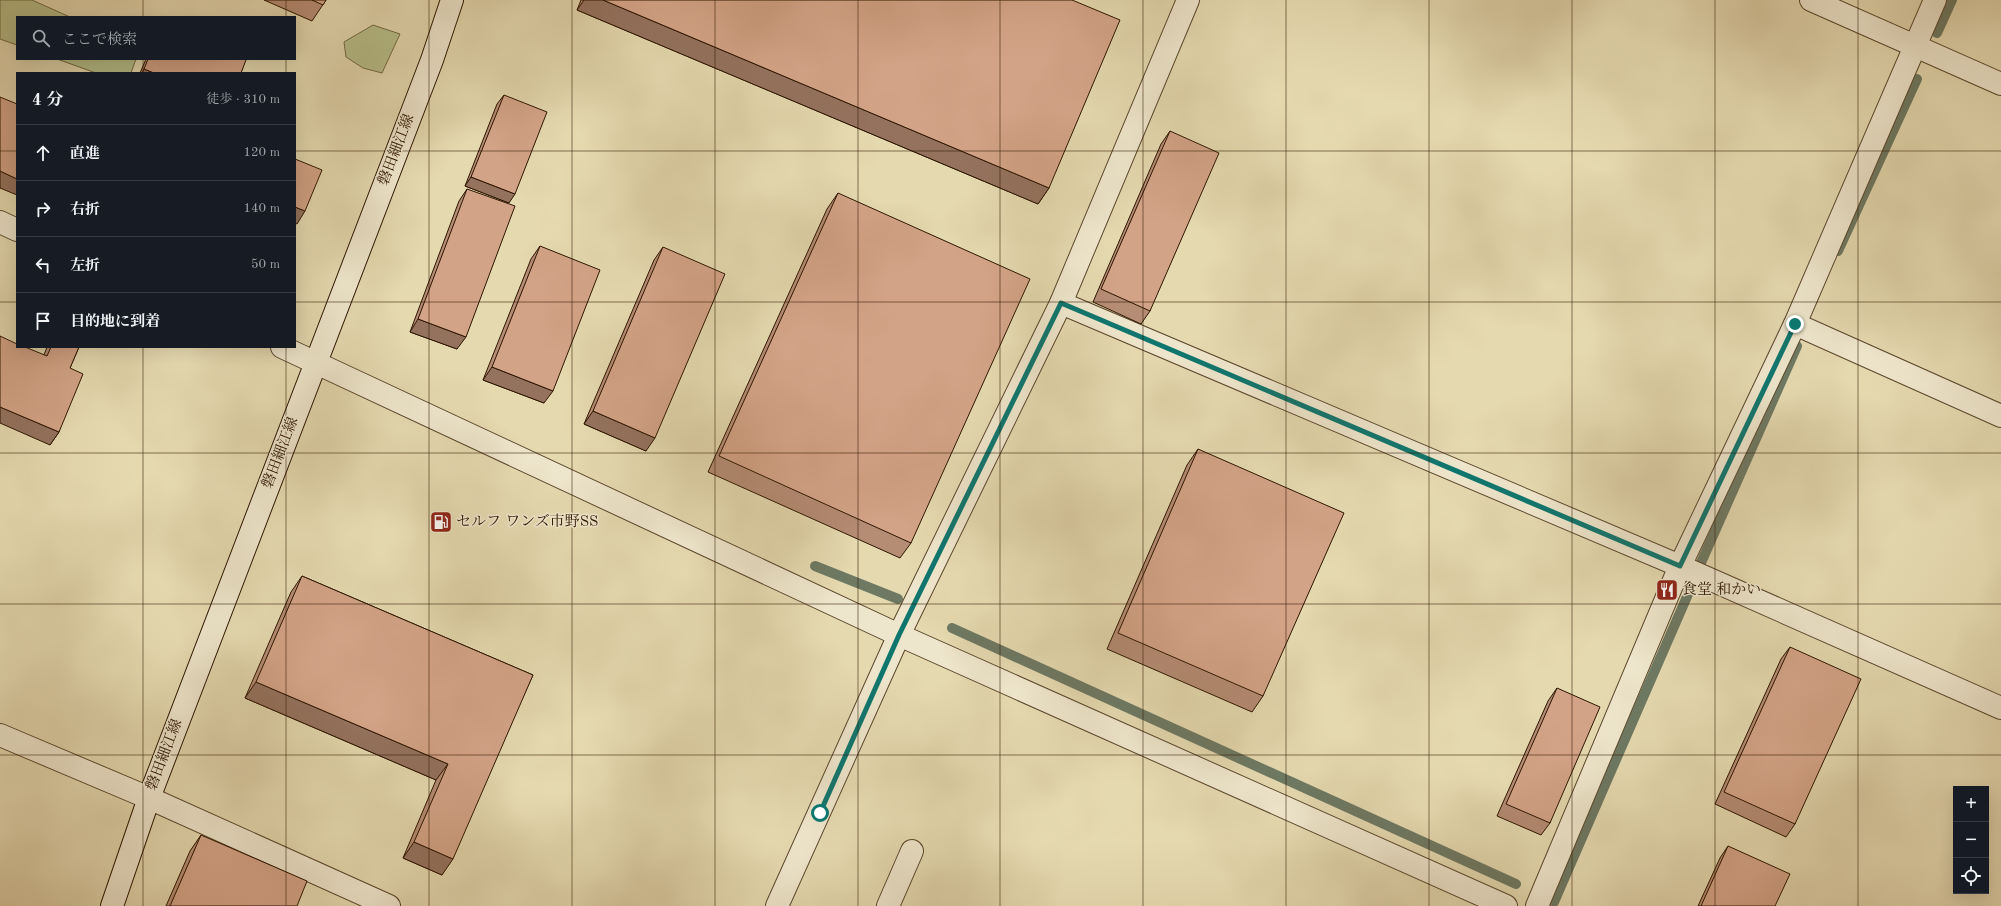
<!DOCTYPE html>
<html lang="ja">
<meta charset="utf-8">
<style>
:root{--surface:#171b24;--page:#242831;--text:#f1f3f6;--muted:#9ea1a6;--line:#363941}
body{margin:0;font-family:"Old Standard TT","Noto Serif JP",serif;background:var(--page);color:var(--text)}
.controls{position:absolute;right:12px;bottom:12px;display:grid;overflow:hidden;border-radius:0px;box-shadow:0 4px 16px #0002}
.controls button{width:36px;height:36px;display:grid;place-items:center;padding:0;border:0;border-bottom:1px solid var(--line);background:var(--surface);color:var(--text);font:20px sans-serif}
.stop{position:absolute;width:12px;height:12px;margin:-9px;border:3px solid #0f766e;border-radius:50%;background:#fff}
.stop.end{background:#0f766e;border-color:#fff;box-shadow:0 1px 4px #0008}
.list{margin:0;padding:0;list-style:none}
h2{display:flex;justify-content:space-between;align-items:center;height:52px;margin:0;padding:0 16px;font-size:17px}
h2 small{font-size:13px;font-weight:400;color:var(--muted)}
.list li{display:grid;grid-template-columns:26px 1fr auto;gap:12px;align-items:center;box-sizing:border-box;height:56px;padding:0 16px;border-top:1px solid var(--line)}
.list b{display:block;font-size:15px;white-space:nowrap}
.list em{font-size:13px;font-style:normal;color:var(--muted)}
.icon{flex:none;width:22px;height:22px;fill:none;stroke:currentColor;stroke-width:2;stroke-linecap:round;stroke-linejoin:round}
.map{position:relative;flex:none;width:2001px;height:906px;overflow:hidden}
.search{position:absolute;background:var(--surface);box-shadow:0 4px 16px #0002;left:16px;top:16px;width:280px;height:44px;display:flex;align-items:center;gap:10px;box-sizing:border-box;padding:0 14px;border-radius:0px;color:var(--muted);font-size:15px}
.panel{position:absolute;background:var(--surface);box-shadow:0 4px 16px #0002;left:16px;top:72px;width:280px;height:276px;border-radius:0px}
.map>svg:first-child{display:block}
.green{fill:#b7bf8a;stroke:#726a45}
.lines{fill:none;stroke-linecap:round;stroke-linejoin:round}
.stream{stroke:#6d7963;stroke-width:10}
.minor-casing{stroke:#5b472c;stroke-width:24}
.tertiary-casing{stroke:#5b472c;stroke-width:24}
.secondary-casing{stroke:#2d1600;stroke-width:24}
.minor{stroke:#eee6cc;stroke-width:22}
.tertiary{stroke:#eee6cc;stroke-width:22}
.secondary{stroke:#eee6cc;stroke-width:22}
.wall{fill:#b58c74;stroke:#2d1600}
.shaded-wall{fill:#94725e;stroke:#2d1600}
.building{fill:#d3a387;stroke:#2d1600}
.route{stroke:#0f766e;stroke-width:5}
.grid{fill:none;stroke:#2d1600;stroke-width:1;stroke-opacity:0.55}
.labels{text-anchor:middle;dominant-baseline:central;stroke-width:3;stroke-linejoin:round;paint-order:stroke}
.street-label{font-size:15px;fill:#2d1600;stroke:#eee6cc}
.poi-label{font-size:15px;fill:#2d1600;stroke:#eee6cc;text-anchor:start}
</style>
<div class="map">
<svg width="2001" height="906" viewBox="0 0 2001 906">
<rect width="100%" height="100%" fill="#e5d9b0"/>
<filter id="stains"><feTurbulence type="fractalNoise" baseFrequency=".005" numOctaves="4"/><feColorMatrix values="0 0 0 0 .2 0 0 0 0 .09 0 0 0 0 .02 0 0 0 .5 -.17"/></filter>
<radialGradient id="worn" r=".72"><stop offset=".6" stop-color="#630" stop-opacity="0"/><stop offset="1" stop-color="#630" stop-opacity=".3"/></radialGradient>
<g class="green">
<path d="M 0,0 L 32,0 L 70,17 L 17,17 L 17,45 L 0,39 Z"/>
<path d="M 373,25 L 400,34 L 382,73 L 363,68 L 346,57 L 344,42 Z"/>
<path d="M 57,59 L 136,59 L 131,73 L 96,73 Z"/>
</g>
<g class="lines">
<g class="stream">
<path d="M 1937,33 L 1952,0"/>
<path d="M 1838,251 L 1917,79"/>
<path d="M 1700,565 L 1797,346"/>
<path d="M 815,566 L 898,599"/>
<path d="M 952,628 L 1516,884"/>
<path d="M 1554,902 L 1689,592"/>
</g>
<g class="minor-casing">
<g id="minor">
<path d="M 1811,0 L 2001,84"/>
<path d="M 1061,303 L 1680,566 L 2001,708"/>
<path d="M 1795,324 L 2001,416"/>
<path d="M 0,735 L 149,798 L 389,906"/>
<path d="M 777,906 L 899,635 L 1061,303 L 1188,0"/>
<path d="M 888,906 L 912,851"/>
<path d="M 1537,906 L 1680,566 L 1795,324 L 1935,0"/>
</g>
</g>
<g class="tertiary-casing">
<g id="tertiary">
<path d="M 0,222 L 17,230"/>
<path d="M 282,347 L 899,635 L 1506,906"/>
</g>
</g>
<g class="secondary-casing">
<path id="secondary" d="M 112,906 L 149,798 L 432,60 L 452,0"/>
</g>
<use href="#minor" class="minor"/>
<use href="#tertiary" class="tertiary"/>
<use href="#secondary" class="secondary"/>
</g>
<g class="wall">
<path d="M 264,0 L 326,0 L 312,21 Z"/>
<path d="M 581,0 L 1072,0 L 1049,188 L 1038,204 L 577,10 Z"/>
<path d="M 146,59 L 245,59 L 241,73 L 140,73 Z"/>
<path d="M 504,95 L 509,203 L 465,186 L 497,104 Z"/>
<path d="M 1170,131 L 1150,311 L 1141,324 L 1093,302 L 1161,144 Z"/>
<path d="M 467,189 L 457,349 L 410,332 L 459,201 Z"/>
<path d="M 838,193 L 911,543 L 900,558 L 708,472 L 827,209 Z"/>
<path d="M 540,246 L 544,403 L 483,380 L 531,259 Z"/>
<path d="M 663,247 L 646,451 L 584,424 L 654,260 Z"/>
<path d="M 47,347 L 79,347 L 70,368 L 59,432 L 50,445 L 44,355 Z"/>
<path d="M 1198,449 L 1263,696 L 1252,712 L 1107,649 L 1187,465 Z"/>
<path d="M 302,576 L 533,675 L 442,875 L 403,858 L 436,780 L 245,698 L 291,592 Z"/>
<path d="M 1790,647 L 1795,824 L 1786,837 L 1715,804 L 1781,659 Z"/>
<path d="M 1557,688 L 1550,823 L 1541,835 L 1497,816 L 1548,701 Z"/>
<path d="M 201,835 L 297,906 L 166,906 L 190,851 Z"/>
<path d="M 1728,846 L 1775,906 L 1698,906 L 1720,858 Z"/>
</g>
<g class="shaded-wall">
<path d="M 584,0 L 603,0 L 1049,188 L 1038,204 L 577,10 Z"/>
<path d="M 144,69 L 154,73 L 142,73 Z"/>
<path d="M 0,171 L 17,179 L 17,195 L 0,188 Z"/>
<path d="M 471,177 L 515,194 L 509,203 L 465,186 Z"/>
<path d="M 295,207 L 305,211 L 297,224 L 295,223 Z"/>
<path d="M 418,319 L 466,337 L 457,349 L 410,332 Z"/>
<path d="M 492,367 L 553,391 L 544,403 L 483,380 Z"/>
<path d="M 0,407 L 59,432 L 50,445 L 0,423 Z"/>
<path d="M 593,411 L 655,438 L 646,451 L 584,424 Z"/>
<path d="M 256,682 L 448,764 L 436,780 L 245,698 Z"/>
<path d="M 414,842 L 453,859 L 442,875 L 403,858 Z"/>
</g>
<g class="building">
<path d="M 312,0 L 326,0 L 323,5 Z"/>
<path d="M 603,0 L 1072,0 L 1120,20 L 1049,188 Z"/>
<path d="M 148,59 L 245,59 L 246,60 L 241,73 L 154,73 L 144,69 Z"/>
<path d="M 504,95 L 547,112 L 515,194 L 471,177 Z"/>
<path d="M 0,97 L 17,104 L 17,179 L 0,171 Z"/>
<path d="M 1170,131 L 1219,153 L 1150,311 L 1101,289 Z"/>
<path d="M 295,159 L 322,170 L 305,211 L 295,207 Z"/>
<path d="M 467,189 L 515,206 L 466,337 L 418,319 Z"/>
<path d="M 838,193 L 1030,279 L 911,543 L 719,456 Z"/>
<path d="M 540,246 L 600,270 L 553,391 L 492,367 Z"/>
<path d="M 663,247 L 725,274 L 655,438 L 593,411 Z"/>
<path d="M 0,336 L 17,344 L 17,347 L 25,347 L 47,356 L 51,347 L 79,347 L 70,368 L 83,374 L 59,432 L 0,407 Z"/>
<path d="M 1198,449 L 1344,513 L 1263,696 L 1118,633 Z"/>
<path d="M 302,576 L 533,675 L 453,859 L 414,842 L 448,764 L 256,682 Z"/>
<path d="M 1790,647 L 1861,679 L 1795,824 L 1724,792 Z"/>
<path d="M 1557,688 L 1600,707 L 1550,823 L 1506,804 Z"/>
<path d="M 201,835 L 307,881 L 297,906 L 170,906 Z"/>
<path d="M 1728,846 L 1790,874 L 1775,906 L 1701,906 Z"/>
</g>
<g class="lines">
<path class="route" d="M 820,813 L 899,635 L 1061,303 L 1680,566 L 1795,324"/>
</g>
<path class="grid" d="M 143,0 L 143,17M 286,0 L 286,17M 429,0 L 429,906M 572,0 L 572,906M 715,0 L 715,906M 858,0 L 858,906M 1000,0 L 1000,906M 1143,0 L 1143,906M 1286,0 L 1286,906M 1429,0 L 1429,906M 1572,0 L 1572,906M 1715,0 L 1715,906M 1858,0 L 1858,906M 143,59 L 143,73M 286,59 L 286,73M 0,151 L 17,151M 295,151 L 2001,151M 0,302 L 17,302M 295,302 L 2001,302M 143,347 L 143,906M 286,347 L 286,906M 0,453 L 2001,453M 0,604 L 2001,604M 0,755 L 2001,755"/>
<defs>
<g id="fuel-square" transform="scale(1.15)"><rect x="-9" y="-9" width="18" height="18" rx="4" fill="#8f2418" stroke="#eee6cc"/><path d="M-5.5-6h7V0h2V4h1.3V-2.5L3-4.5l.8-.8L6-3V5H2.5V1h-1V6h-7ZM-4.2-4.7v3.2H.2V-4.7Z" fill="#fff"/></g>
<g id="restaurant-square" transform="scale(1.15)"><rect x="-9" y="-9" width="18" height="18" rx="4" fill="#8f2418" stroke="#eee6cc"/><path d="M-5-6h1v4h1v-4h1v4h1v-4h1v5L-1.5 .5V6h-2V.5L-5-1ZM5-6V6H3V1.5H1.5Q1.5-4 5-6Z" fill="#fff"/></g>
</defs>
<g fill-rule="evenodd">
<use href="#fuel-square" x="441" y="522"/>
<use href="#restaurant-square" x="1667" y="590"/>
</g>
<g class="labels">
<g class="street-label">
<text transform="translate(397 150) rotate(-69)">磐田細江線</text>
<text transform="translate(281 453) rotate(-69)">磐田細江線</text>
<text transform="translate(165 755) rotate(-69)">磐田細江線</text>
</g>
<g class="poi-label">
<text x="456" y="522">セルフ ワンズ市野SS</text>
<text x="1682" y="590">食堂 和かい</text>
</g>
</g>
<rect width="100%" height="100%" filter="url(#stains)"/>
<rect width="100%" height="100%" fill="url(#worn)"/>
</svg>
<div class="controls">
<button>+</button>
<button>−</button>
<button><svg class="icon" aria-label="locate" viewBox="0 0 24 24"><circle cx="12" cy="12" r="6"/><path d="M12 2v4M12 18v4M2 12h4M18 12h4"/></svg></button>
</div>
<div class="stop" style="left:820px;top:813px"></div>
<div class="stop end" style="left:1795px;top:324px"></div>
<div class="search"><svg class="icon" aria-label="search" viewBox="0 0 24 24"><circle cx="10" cy="10" r="6"/><path d="M15 15l6 6"/></svg>ここで検索</div>
<section class="panel">
<h2>4 分<small>徒歩 · 310 m</small></h2>
<ul class="list">
<li><svg class="icon" aria-label="ahead" viewBox="0 0 24 24"><path d="M12 20V5M6 11l6-6 6 6"/></svg><div><b>直進</b></div><em>120 m</em></li>
<li><svg class="icon" aria-label="right" viewBox="0 0 24 24"><path d="M7 20v-9h11M14 6l5 5-5 5"/></svg><div><b>右折</b></div><em>140 m</em></li>
<li><svg class="icon" aria-label="left" viewBox="0 0 24 24"><path d="M17 20v-9H6M10 6l-5 5 5 5"/></svg><div><b>左折</b></div><em>50 m</em></li>
<li><svg class="icon" aria-label="arrive" viewBox="0 0 24 24"><path d="M6 21V4h12l-3 4 3 4H6"/></svg><div><b>目的地に到着</b></div></li>
</ul>
</section>
</div>
